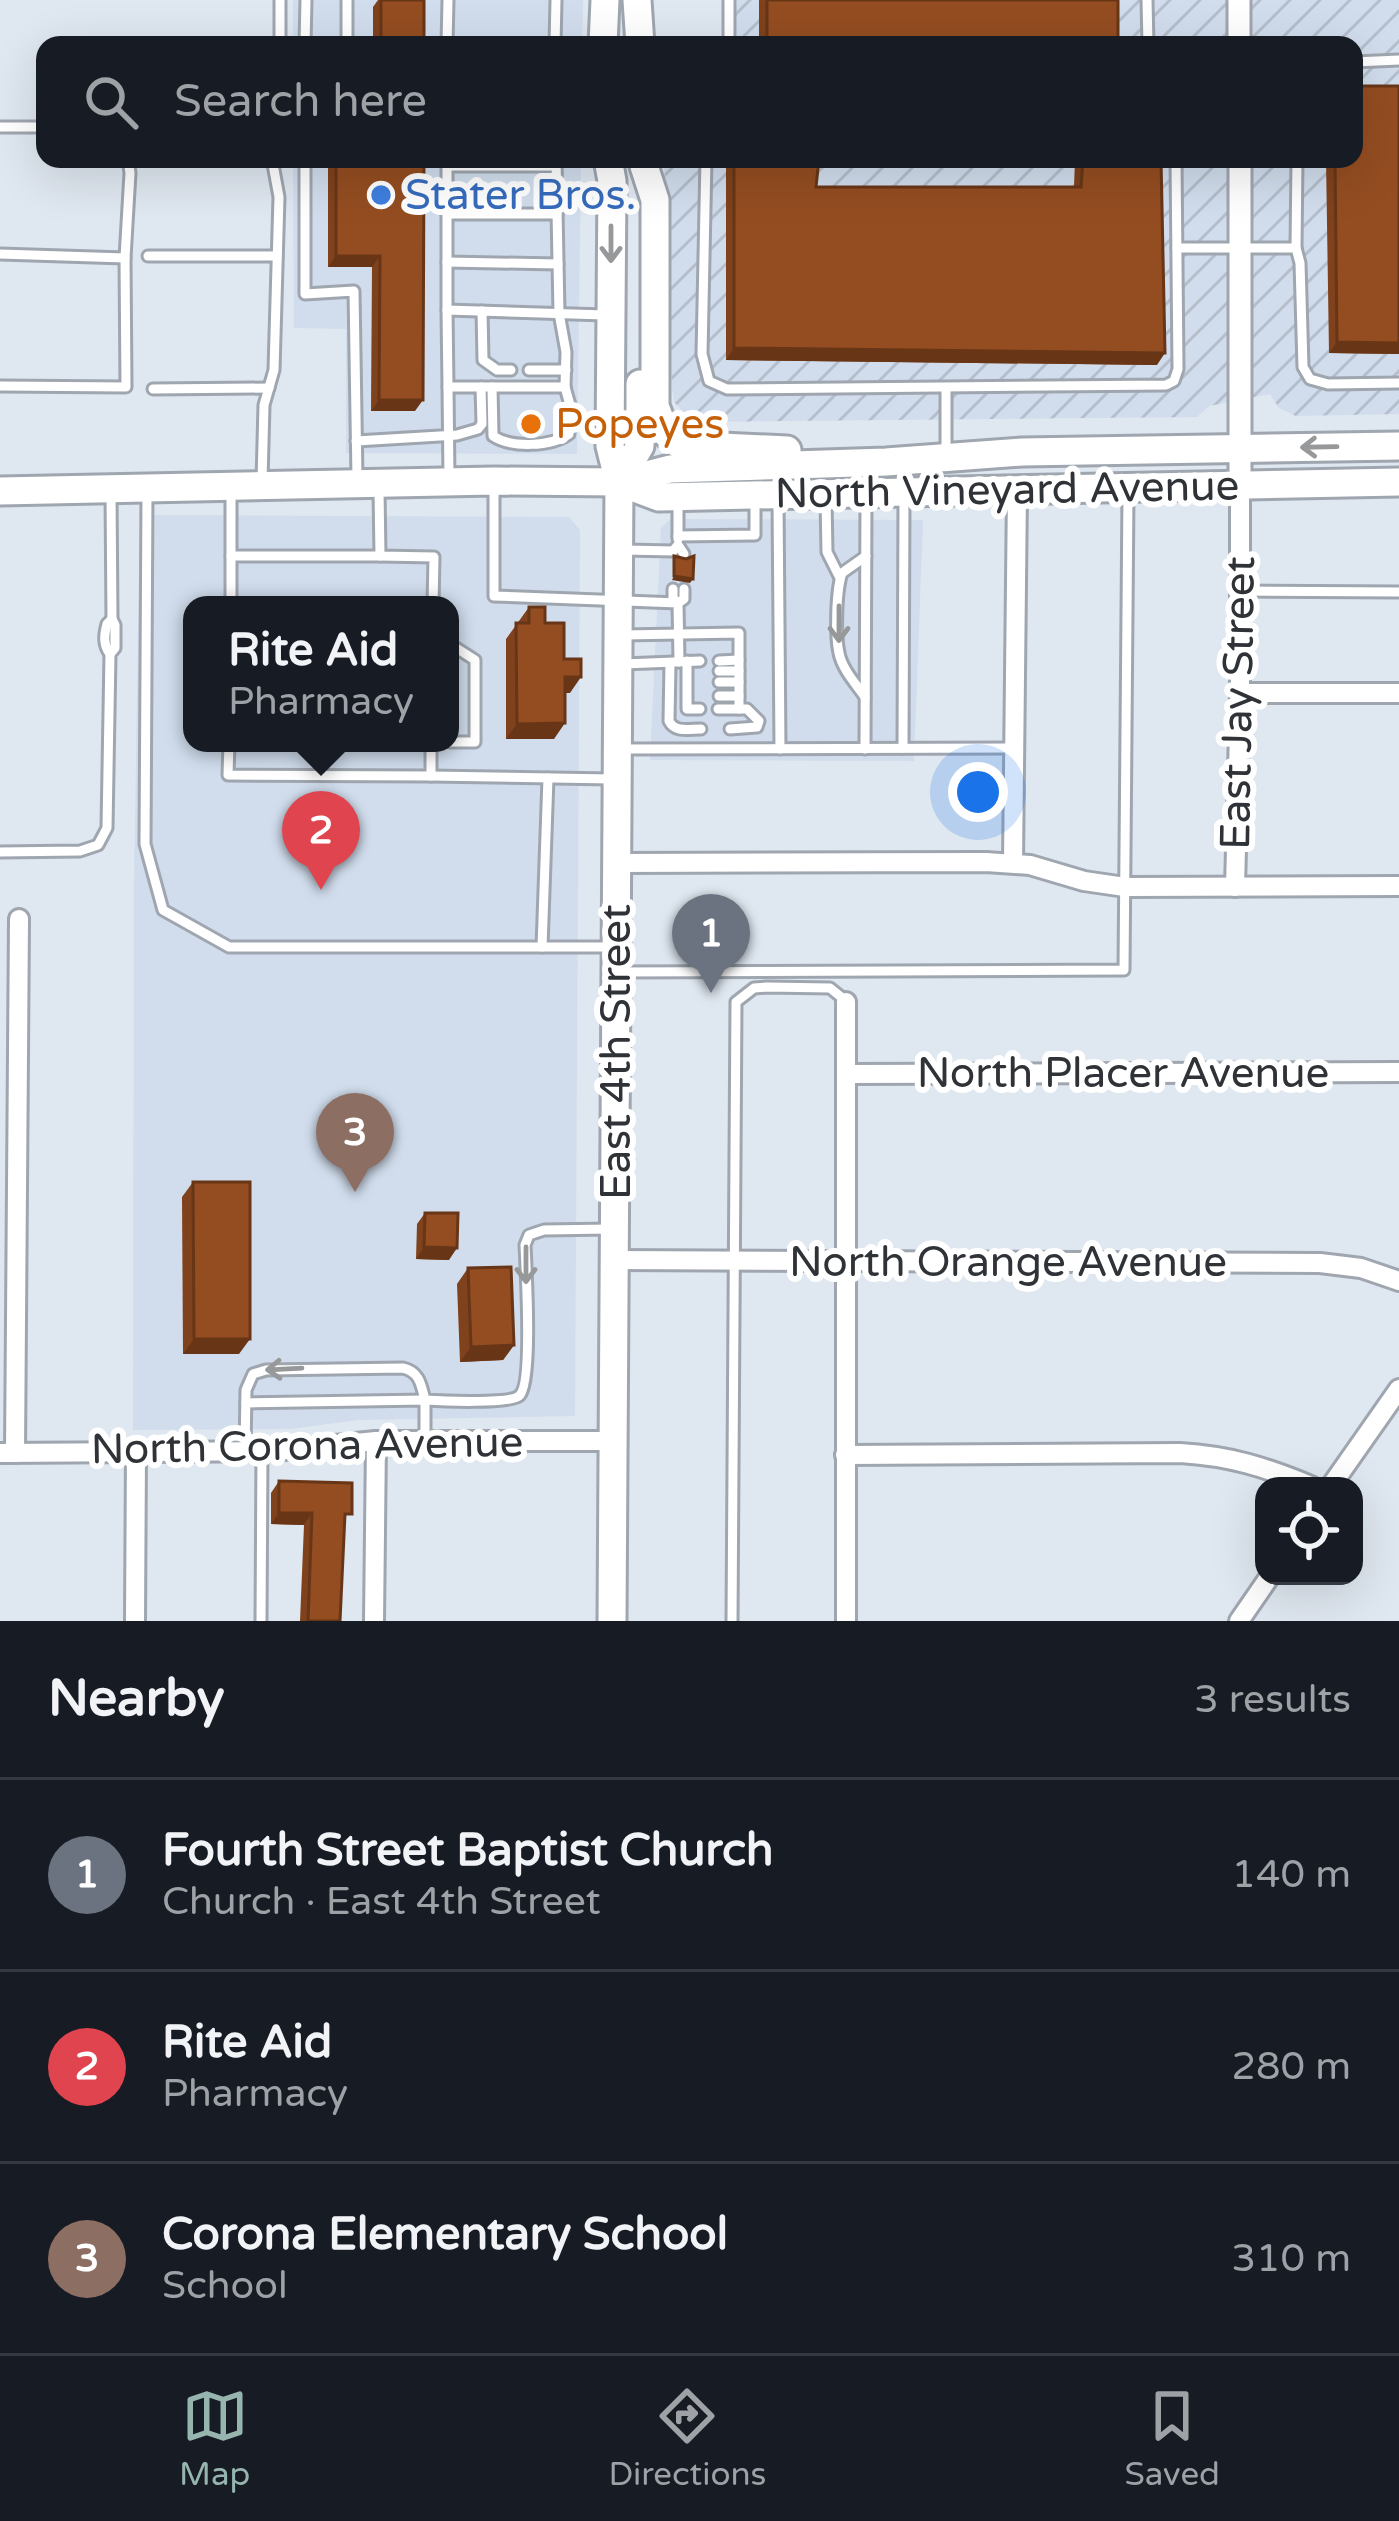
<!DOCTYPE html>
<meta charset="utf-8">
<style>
:root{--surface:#171b24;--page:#242831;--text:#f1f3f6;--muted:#9ea1a6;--line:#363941;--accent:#97b5af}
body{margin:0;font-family:"Varela Round",sans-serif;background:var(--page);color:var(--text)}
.controls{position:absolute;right:36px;bottom:36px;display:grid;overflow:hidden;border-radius:24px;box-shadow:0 12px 48px #0002}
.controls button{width:108px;height:108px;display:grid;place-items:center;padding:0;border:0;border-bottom:3px solid var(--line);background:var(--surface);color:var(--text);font:60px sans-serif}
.you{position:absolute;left:978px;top:792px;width:42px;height:42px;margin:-30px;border:9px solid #fff;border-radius:50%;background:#1a73e8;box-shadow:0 0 0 18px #1a73e833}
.badge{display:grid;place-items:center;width:78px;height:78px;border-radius:50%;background:var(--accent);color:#fff;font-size:39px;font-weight:700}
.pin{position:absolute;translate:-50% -99px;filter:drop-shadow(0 3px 6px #0008)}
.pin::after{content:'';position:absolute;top:63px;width:42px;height:36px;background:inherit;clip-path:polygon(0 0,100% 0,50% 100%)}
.popup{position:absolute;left:183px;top:596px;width:276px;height:156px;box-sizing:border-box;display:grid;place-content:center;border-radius:24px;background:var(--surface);filter:drop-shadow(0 3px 9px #0005);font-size:39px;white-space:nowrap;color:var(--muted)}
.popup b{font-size:45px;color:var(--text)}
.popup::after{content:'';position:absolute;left:50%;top:100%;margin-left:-24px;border:24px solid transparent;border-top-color:var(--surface)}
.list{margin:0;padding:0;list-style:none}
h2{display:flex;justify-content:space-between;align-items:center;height:156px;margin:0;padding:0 48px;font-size:51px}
h2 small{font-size:39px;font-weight:400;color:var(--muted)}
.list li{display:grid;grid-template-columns:78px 1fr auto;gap:36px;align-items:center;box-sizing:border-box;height:192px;padding:0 48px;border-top:3px solid var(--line)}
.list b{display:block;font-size:45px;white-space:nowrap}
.list p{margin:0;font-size:39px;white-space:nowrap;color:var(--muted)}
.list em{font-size:39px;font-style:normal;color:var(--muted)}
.icon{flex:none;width:66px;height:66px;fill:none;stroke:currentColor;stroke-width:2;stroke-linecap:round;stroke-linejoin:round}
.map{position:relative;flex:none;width:1399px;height:1621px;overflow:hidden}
.search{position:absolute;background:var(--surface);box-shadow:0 12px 48px #0002;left:36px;right:36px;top:36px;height:132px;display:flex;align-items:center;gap:30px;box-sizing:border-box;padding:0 42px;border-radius:24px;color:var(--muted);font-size:45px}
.sheet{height:732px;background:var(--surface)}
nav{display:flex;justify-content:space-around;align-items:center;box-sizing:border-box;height:168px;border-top:3px solid var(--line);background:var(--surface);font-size:33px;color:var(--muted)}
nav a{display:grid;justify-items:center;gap:6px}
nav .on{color:var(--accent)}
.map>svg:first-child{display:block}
.built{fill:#d1dded;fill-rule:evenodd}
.industrial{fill:url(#industrial-furrows)}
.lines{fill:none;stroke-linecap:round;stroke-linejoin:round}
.service-casing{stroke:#9fa6af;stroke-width:15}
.minor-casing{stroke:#9fa6af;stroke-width:24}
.tertiary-casing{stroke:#9fa6af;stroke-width:27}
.primary-casing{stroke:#9fa6af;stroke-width:33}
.service{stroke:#fff;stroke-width:9}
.minor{stroke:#fff;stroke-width:18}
.tertiary{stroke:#fff;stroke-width:21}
.primary{stroke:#fff;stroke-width:27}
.wall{fill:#7f421c}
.shaded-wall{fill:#683617}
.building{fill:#944d21;stroke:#683617;stroke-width:3}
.oneway{stroke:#97989a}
.shop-dot{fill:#3f7fe0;stroke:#fff;stroke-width:4.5}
.food-dot{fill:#e8710a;stroke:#fff;stroke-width:4.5}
.labels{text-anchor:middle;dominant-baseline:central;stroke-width:12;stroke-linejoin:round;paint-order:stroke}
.shop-label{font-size:42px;fill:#366cbe;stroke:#fff;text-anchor:start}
.food-label{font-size:42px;fill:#c56008;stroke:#fff;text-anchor:start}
.street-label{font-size:42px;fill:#2f3236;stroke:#fff}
</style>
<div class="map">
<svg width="1399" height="1621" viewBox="0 0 1399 1621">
<defs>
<pattern id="industrial-furrows" width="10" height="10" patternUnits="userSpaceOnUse" patternTransform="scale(3)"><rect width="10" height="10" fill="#d1dded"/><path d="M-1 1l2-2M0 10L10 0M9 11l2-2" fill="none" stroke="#b4becc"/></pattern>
</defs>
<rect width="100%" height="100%" fill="#dfe7f0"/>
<g class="built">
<path d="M 293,0 L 583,0 L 582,45 L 293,45 Z"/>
<path d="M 293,159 L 581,159 L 577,454 L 346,453 L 346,329 L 294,328 Z"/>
<path d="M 140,515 L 569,517 L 580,530 L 575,1416 L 358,1420 L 291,1429 L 133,1430 L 134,882 ZM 192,605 L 450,605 L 450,743 L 192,743 Z"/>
<path d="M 670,519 L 923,520 L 914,761 L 650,760 L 661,528 Z"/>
</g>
<path class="industrial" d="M 723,0 L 1399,0 L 1399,414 L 1296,416 L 1279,408 L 1270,394 L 1209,406 L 1197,417 L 693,422 L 674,402 L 672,388 L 664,159 L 1354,159 L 1354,45 L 723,45 Z"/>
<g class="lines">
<g class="service-casing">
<g id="service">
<path d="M 280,0 L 280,45"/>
<path d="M 729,0 L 729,45"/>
<path d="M 1147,0 L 1148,45"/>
<path d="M 305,45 L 306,0"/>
<path d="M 347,45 L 347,0"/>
<path d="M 447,45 L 448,0"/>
<path d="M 555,45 L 556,0"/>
<path d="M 1354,62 L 1399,60"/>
<path d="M 0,127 L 45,127"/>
<path d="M 305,159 L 305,294 L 354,291 L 357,479"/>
<path d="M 447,159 L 447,310 L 605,315"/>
<path d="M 706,159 L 702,354 L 709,381 L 727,389 L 1166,385 L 1174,381 L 1178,369 L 1176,159"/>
<path d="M 447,166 L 556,166"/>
<path d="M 447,214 L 557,214"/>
<path d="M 1177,248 L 1296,248 L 1300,263 L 1303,367 L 1310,379 L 1328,384 L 1399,383"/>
<path d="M 1296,248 L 1297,159"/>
<path d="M 0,254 L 125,258 L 130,173 L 128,159"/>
<path d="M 148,256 L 277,256"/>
<path d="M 447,262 L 558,264"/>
<path d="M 447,310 L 448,387"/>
<path d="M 482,311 L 483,360 L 497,370 L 511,370"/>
<path d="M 529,370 L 566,370"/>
<path d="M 0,386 L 126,387 L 125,258"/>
<path d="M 492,387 L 493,436 C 511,448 551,447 569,434 L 570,405 L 565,387"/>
<path d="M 946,388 L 946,455"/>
<path d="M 153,389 L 269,388"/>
<path d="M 356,441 L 457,435 L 478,429 L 482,424 L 481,387"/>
<path d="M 449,479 L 448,387 L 565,387 L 566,352 L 559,313 L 556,159"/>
<path d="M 262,481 L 264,405 L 274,370 L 279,197 L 272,159"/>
<path d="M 494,487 L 494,596 L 678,603 L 679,662"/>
<path d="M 379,490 L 380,556 L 434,557 L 433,605"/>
<path d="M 147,493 L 145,844 L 163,910 L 229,947 L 611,947"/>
<path d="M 778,500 L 780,749"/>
<path d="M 826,500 L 827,552 L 839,576"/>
<path d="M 678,536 L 755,535 L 755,498"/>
<path d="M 678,539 L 678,502"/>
<path d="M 625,550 L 673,551 L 678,545 L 684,554"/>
<path d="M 231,556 L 380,556"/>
<path d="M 673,589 L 673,598 L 678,603 L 684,599 L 684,589"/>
<path d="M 1240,591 L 1399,592"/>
<path d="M 231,605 L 231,492"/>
<path d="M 623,635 L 739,633 L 739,709"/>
<path d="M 450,644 L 475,660 L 475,742 L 450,742"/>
<path d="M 110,654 C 103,645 104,635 107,624 L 112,619"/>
<path d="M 687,661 L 687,709 L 700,709"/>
<path d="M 719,661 L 739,660"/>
<path d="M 670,663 L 669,721 C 675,733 689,729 701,729"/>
<path d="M 623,664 L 700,661"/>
<path d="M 719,671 L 739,671"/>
<path d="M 719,682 L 739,682"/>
<path d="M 719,696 L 739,696"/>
<path d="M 865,697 C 856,684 842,669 839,653 C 835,635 836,590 842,573 L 866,556"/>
<path d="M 718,709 L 747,709 L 759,721 L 757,727 L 730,729"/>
<path d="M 229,743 L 228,775 L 431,776 L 431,743"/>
<path d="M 903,748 L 904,499"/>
<path d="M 624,749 L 1015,748"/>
<path d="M 865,749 L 866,499"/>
<path d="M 431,776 L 612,779"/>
<path d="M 0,852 L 80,851 L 98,845 L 107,828 L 110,654 L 115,648 L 115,625 L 112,619 L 111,493"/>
<path d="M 542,947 L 548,778"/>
<path d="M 622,972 L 1124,970 L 1128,493"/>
<path d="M 246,1403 L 425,1400 L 425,1441"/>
<path d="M 245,1451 L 246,1390 L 253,1374 L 266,1370 L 403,1368 C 420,1372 421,1385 425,1400 C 440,1401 509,1404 519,1396 C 533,1385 526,1269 525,1245 L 529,1235 L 544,1230 L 610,1229"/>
<path d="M 261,1621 L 262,1452"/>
<path d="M 732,1621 L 736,1002 L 754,988 L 767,987 L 830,988 L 846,1001"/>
</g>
</g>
<g class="minor-casing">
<g id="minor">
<path d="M 1240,693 L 1399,693"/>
<path d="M 618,863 L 986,862 L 1030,865 L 1084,881 L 1125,887 L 1399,886"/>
<path d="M 1013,863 L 1017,489"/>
<path d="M 1235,887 L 1240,693 L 1240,484"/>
<path d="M 847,1074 L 1399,1072"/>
<path d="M 615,1260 L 1320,1263 L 1361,1268 L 1399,1281"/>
<path d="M 0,1453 L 274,1451 L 376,1441 L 614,1441"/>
<path d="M 15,1453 L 19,919"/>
<path d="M 845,1455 L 1180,1453 C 1230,1456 1265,1467 1311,1486"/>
<path d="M 1331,1486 L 1399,1389"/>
<path d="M 135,1621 L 136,1451"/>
<path d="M 374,1621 L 376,1441"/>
<path d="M 846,1621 L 846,1002"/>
<path d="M 1239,1621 L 1270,1576"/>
</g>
</g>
<g class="tertiary-casing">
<g id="tertiary">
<path d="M 1239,0 L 1239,45"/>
<path d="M 1240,159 L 1240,484"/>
</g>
</g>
<g class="primary-casing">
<g id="primary">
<path d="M 637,0 L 640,45"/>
<path d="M 603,45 L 605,0"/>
<path d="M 608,159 L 612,181 L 610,446 L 619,482 L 612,1621"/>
<path d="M 644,166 L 655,200 L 655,406 L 665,432 L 680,445 L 787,450"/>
<path d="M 619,482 L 659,497 L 1399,482"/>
<path d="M 619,482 L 640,446 L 640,384"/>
<path d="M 0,491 L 494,481 L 619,482 L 670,469 L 886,462 L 1022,452 L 1399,446"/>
</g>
</g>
<use href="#service" class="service"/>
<use href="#minor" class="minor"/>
<use href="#tertiary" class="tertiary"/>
<use href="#primary" class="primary"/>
</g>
<g class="wall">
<path d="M 378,0 L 424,0 L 424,45 L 373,45 L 373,7 Z"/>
<rect x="759" y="0" width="359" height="45"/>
<path d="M 1399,86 L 1399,354 L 1329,353 L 1326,159 L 1354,159 Z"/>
<path d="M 328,159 L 424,159 L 415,411 L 371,411 L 372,267 L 328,267 Z"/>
<path d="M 726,159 L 819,159 L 816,187 L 1074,187 L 1075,159 L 1161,159 L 1157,365 L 726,360 Z"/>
<path d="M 529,607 L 545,623 L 564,659 L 570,693 L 565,693 L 554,739 L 506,739 L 506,639 Z"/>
<path d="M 193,1182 L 239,1354 L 183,1354 L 182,1197 Z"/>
<path d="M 425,1213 L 449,1260 L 416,1259 L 417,1224 Z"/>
<path d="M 468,1268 L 514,1345 L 503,1360 L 460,1362 L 457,1284 Z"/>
<path d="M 279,1481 L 344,1525 L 340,1621 L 300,1621 L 304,1525 L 271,1524 L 271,1493 Z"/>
</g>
<g class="shaded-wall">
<path d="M 336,256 L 380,256 L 372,267 L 328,267 Z"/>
<path d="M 1337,342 L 1399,343 L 1399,354 L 1329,353 Z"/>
<path d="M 734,348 L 1165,353 L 1157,365 L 726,360 Z"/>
<path d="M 379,400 L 423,400 L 415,411 L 371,411 Z"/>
<path d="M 674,576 L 693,579 L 690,583 L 672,580 Z"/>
<path d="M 565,677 L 581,677 L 570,693 L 554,693 Z"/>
<path d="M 565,723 L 554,739 L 506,739 L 517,724 Z"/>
<path d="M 424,1247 L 457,1248 L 449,1260 L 416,1259 Z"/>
<path d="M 194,1339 L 250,1339 L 239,1354 L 183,1354 Z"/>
<path d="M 514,1345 L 503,1360 L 460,1362 L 471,1347 Z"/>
<path d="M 279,1513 L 312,1513 L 304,1525 L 271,1524 Z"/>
</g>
<g class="building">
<rect x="381" y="0" width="43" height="45"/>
<rect x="767" y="0" width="351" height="45"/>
<path d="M 1354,86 L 1399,86 L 1399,343 L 1337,342 L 1335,159 L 1354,159 Z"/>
<path d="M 336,159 L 424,159 L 423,400 L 379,400 L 380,256 L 336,256 Z"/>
<path d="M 734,159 L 819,159 L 816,187 L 1081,187 L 1083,159 L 1161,159 L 1165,353 L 734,348 Z"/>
<path d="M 674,556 L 686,559 L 694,556 L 693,579 L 674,576 Z"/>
<path d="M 529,607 L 545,607 L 545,623 L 564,623 L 564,659 L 581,659 L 581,677 L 565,677 L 565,723 L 517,724 L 516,623 L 529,623 Z"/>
<path d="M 193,1182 L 250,1182 L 250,1339 L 194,1339 Z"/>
<path d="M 425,1213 L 458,1213 L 457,1248 L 424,1247 Z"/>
<path d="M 511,1267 L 514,1345 L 471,1347 L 468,1268 Z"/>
<path d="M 279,1481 L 352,1483 L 352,1514 L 345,1514 L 340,1621 L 308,1621 L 312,1513 L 279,1513 Z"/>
</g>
<defs><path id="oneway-shaft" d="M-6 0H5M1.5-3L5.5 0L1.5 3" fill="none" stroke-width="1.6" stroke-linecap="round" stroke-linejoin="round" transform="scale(3)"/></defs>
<g class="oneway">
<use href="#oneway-shaft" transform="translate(611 244) rotate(90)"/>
<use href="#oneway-shaft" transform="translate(1319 447) rotate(179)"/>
<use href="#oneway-shaft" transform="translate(839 624) rotate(90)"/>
<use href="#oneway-shaft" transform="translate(526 1265) rotate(90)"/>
<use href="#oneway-shaft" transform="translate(284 1369) rotate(177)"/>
</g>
<circle class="shop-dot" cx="381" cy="195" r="12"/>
<circle class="food-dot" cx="531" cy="424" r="12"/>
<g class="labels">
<g class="shop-label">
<text x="405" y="195">Stater Bros.</text>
</g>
<g class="food-label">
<text x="555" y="424">Popeyes</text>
</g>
<g class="street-label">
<text transform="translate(1007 490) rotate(-1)">North Vineyard Avenue</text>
<text transform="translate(1238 703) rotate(-89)">East Jay Street</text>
<text transform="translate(616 1052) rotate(-90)">East 4th Street</text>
<text x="1123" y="1073">North Placer Avenue</text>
<text x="1008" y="1262">North Orange Avenue</text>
<text transform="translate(307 1446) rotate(-1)">North Corona Avenue</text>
</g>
</g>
</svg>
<div class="controls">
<button><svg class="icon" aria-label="locate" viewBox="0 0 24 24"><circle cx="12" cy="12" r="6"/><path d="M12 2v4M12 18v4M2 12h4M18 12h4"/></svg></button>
</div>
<div class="you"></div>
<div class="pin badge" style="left:711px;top:993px;background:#6b7280">1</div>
<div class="pin badge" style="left:321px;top:890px;background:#e0444e">2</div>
<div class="popup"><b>Rite Aid</b>Pharmacy</div>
<div class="pin badge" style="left:355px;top:1192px;background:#8d6e63">3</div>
<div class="search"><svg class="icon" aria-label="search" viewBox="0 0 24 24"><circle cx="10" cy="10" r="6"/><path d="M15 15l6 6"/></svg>Search here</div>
</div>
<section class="sheet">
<h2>Nearby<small>3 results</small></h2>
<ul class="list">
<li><span class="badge" style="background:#6b7280">1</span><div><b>Fourth Street Baptist Church</b><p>Church · East 4th Street</p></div><em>140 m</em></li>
<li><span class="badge" style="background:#e0444e">2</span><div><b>Rite Aid</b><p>Pharmacy</p></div><em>280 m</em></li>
<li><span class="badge" style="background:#8d6e63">3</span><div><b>Corona Elementary School</b><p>School</p></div><em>310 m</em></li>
</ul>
</section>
<nav>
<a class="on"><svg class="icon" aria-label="map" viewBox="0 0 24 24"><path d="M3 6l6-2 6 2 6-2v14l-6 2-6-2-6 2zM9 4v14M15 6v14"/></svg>Map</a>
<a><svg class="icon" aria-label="directions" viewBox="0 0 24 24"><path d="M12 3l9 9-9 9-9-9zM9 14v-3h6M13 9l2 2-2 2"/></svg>Directions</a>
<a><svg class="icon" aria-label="saved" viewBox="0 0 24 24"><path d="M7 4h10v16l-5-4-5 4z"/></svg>Saved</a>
</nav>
